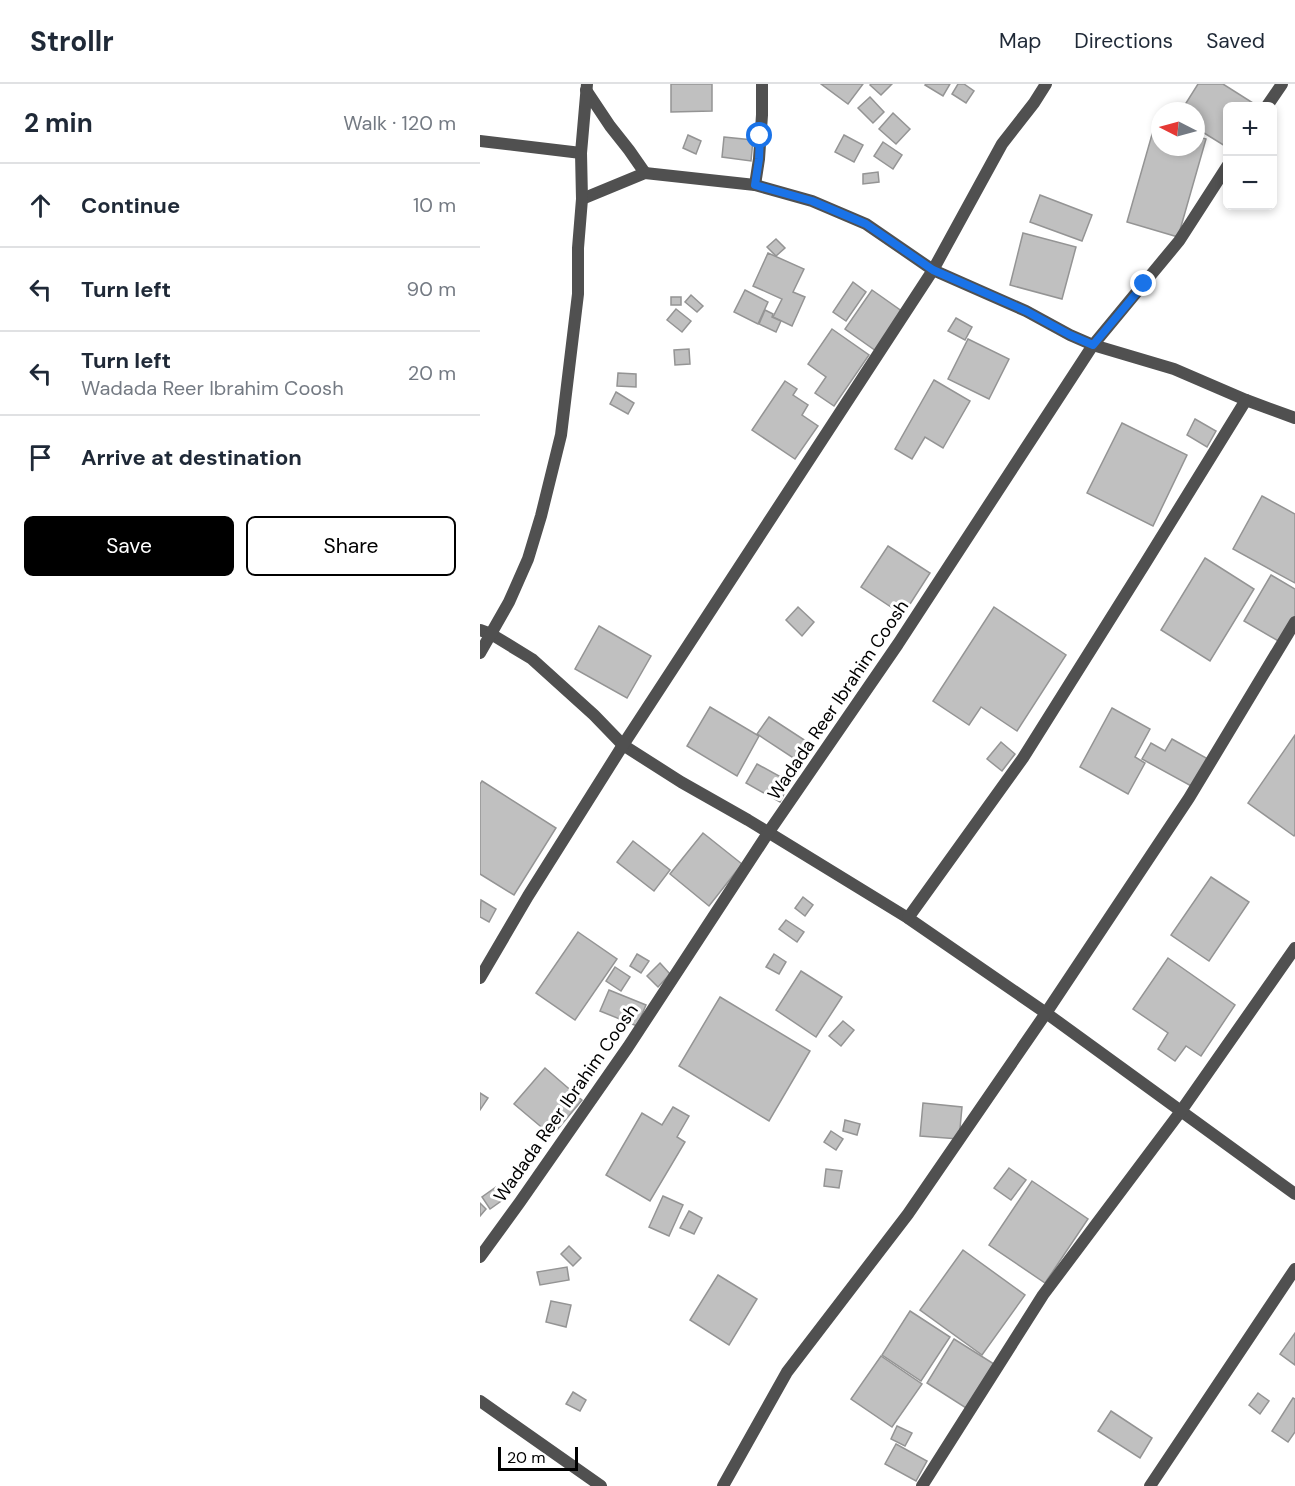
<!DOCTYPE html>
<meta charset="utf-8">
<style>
:root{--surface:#fff;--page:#f6f6f7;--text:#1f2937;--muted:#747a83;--line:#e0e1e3;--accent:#000}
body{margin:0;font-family:"DM Sans",sans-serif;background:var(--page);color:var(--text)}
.controls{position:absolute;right:18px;top:18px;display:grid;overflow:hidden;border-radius:9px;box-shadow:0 3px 9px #0003}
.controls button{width:54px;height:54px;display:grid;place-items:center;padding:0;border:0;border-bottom:2px solid var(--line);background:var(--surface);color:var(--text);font:30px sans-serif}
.compass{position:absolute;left:671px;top:18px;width:54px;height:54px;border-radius:50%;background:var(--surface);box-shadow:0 3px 9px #0003;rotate:276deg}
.scale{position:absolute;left:18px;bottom:15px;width:80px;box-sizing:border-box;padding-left:6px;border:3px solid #000;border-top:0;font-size:16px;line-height:21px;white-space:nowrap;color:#000;-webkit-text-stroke:4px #fff;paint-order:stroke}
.stop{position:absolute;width:18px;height:18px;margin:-14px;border:4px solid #1a73e8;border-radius:50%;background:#fff}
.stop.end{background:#1a73e8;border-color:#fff;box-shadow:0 2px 6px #0008}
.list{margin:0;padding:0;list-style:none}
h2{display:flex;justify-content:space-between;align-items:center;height:78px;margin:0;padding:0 24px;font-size:26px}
h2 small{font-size:20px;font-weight:400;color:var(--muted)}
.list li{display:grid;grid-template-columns:39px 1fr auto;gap:18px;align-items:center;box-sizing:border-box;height:84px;padding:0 24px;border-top:2px solid var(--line)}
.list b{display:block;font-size:22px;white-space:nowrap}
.list p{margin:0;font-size:20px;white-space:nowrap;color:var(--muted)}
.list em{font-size:20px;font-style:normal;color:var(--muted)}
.actions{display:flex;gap:12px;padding:18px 24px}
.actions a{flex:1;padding:14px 0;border:2px solid var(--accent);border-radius:9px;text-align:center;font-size:21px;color:var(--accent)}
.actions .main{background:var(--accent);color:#fff}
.icon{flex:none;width:33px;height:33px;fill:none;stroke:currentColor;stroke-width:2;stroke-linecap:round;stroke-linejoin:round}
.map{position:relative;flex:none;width:815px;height:1402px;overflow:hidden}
header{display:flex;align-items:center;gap:36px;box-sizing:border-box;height:84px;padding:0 30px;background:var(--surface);border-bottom:2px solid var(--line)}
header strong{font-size:28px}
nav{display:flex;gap:33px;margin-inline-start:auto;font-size:21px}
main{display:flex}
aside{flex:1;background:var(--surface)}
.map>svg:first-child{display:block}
.building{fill:#c0c0c0;stroke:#949494;stroke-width:1.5}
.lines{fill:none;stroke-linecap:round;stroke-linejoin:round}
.street{stroke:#505050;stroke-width:12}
.route{stroke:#1a73e8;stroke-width:8}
.labels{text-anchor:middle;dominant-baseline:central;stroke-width:6;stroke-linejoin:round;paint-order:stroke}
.street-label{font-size:18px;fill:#000;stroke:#fff}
</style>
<header>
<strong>Strollr</strong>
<nav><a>Map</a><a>Directions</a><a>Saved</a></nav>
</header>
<main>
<aside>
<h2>2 min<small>Walk · 120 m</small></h2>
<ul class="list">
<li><svg class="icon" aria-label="ahead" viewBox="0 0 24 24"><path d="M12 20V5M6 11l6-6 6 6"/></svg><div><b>Continue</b></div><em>10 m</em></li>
<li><svg class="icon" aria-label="left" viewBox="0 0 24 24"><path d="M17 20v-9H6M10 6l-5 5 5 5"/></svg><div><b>Turn left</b></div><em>90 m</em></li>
<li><svg class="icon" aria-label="left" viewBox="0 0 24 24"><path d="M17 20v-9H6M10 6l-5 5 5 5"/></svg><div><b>Turn left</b><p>Wadada Reer Ibrahim Coosh</p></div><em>20 m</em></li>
<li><svg class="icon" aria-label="arrive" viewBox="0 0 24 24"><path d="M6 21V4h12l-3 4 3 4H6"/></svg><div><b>Arrive at destination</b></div></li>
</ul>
<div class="actions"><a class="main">Save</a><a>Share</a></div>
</aside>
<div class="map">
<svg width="815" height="1402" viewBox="0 0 815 1402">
<rect width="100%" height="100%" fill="#fff"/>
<g class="building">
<path d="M 191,0 L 232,0 L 232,27 L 191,28 Z"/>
<path d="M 341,0 L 383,0 L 368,20 Z"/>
<path d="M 391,0 L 412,0 L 401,11 L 390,1 Z"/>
<path d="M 446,0 L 470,0 L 463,12 L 445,1 Z"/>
<path d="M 478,0 L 484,0 L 494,7 L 486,19 L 472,10 Z"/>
<path d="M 718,0 L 743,0 L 773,19 L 771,22 L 748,22 L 748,58 L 745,62 L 716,44 L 716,27 L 701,27 Z"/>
<path d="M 390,13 L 404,28 L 393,39 L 378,24 Z"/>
<path d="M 413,29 L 430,45 L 416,60 L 399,45 Z"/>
<path d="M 675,40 L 680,42 L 680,63 L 716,63 L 716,52 L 726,55 L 698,153 L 647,138 Z"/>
<path d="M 208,51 L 221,57 L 216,70 L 203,64 Z"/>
<path d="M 364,51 L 383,61 L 374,78 L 355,68 Z"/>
<path d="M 244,53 L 273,56 L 271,77 L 242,73 Z"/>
<path d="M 403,58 L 422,71 L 413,85 L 394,72 Z"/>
<path d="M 398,88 L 399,98 L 383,100 L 383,90 Z"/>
<path d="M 560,111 L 612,131 L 602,157 L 550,138 Z"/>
<path d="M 543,149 L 596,163 L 582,215 L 530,201 Z"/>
<path d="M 296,155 L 305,164 L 296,172 L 287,163 Z"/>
<path d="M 288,169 L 324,185 L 313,208 L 325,213 L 312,242 L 293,233 L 302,215 L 273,202 Z"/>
<path d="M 373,198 L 386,208 L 366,237 L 353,228 Z"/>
<path d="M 265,206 L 288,218 L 278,240 L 254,228 Z"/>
<path d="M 392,206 L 423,228 L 396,267 L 365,245 Z"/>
<path d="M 211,211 L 223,222 L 217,228 L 205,218 Z"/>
<rect x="191" y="213" width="10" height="8"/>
<path d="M 196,225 L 211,237 L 202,248 L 187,236 Z"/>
<path d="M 285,226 L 293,230 L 292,233 L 301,237 L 296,248 L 279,240 Z"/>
<path d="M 476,234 L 492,243 L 485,256 L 468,247 Z"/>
<path d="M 352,245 L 389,271 L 354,322 L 335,309 L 346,293 L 328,280 Z"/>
<path d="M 488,255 L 529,275 L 509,315 L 468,295 Z"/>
<path d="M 209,265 L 210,280 L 195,281 L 194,266 Z"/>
<path d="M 138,289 L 156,290 L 156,303 L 137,302 Z"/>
<path d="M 454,296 L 490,317 L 463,364 L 445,353 L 432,375 L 415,365 Z"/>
<path d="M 305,297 L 317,305 L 313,311 L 328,321 L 322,331 L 338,342 L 315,375 L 272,346 Z"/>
<path d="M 136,308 L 154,319 L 148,330 L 130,320 Z"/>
<path d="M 715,335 L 736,347 L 727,363 L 707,351 Z"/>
<path d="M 642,339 L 707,371 L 673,442 L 607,409 Z"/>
<path d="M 782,412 L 815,430 L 815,499 L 753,465 Z"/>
<path d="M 408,462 L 450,489 L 423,531 L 381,503 Z"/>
<path d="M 725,474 L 774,505 L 730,577 L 681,546 Z"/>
<path d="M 791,491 L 815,505 L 815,532 L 800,558 L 764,537 Z"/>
<path d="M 318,523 L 334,538 L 322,552 L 306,536 Z"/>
<path d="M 514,523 L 586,571 L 537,647 L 501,623 L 489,641 L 453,617 Z"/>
<path d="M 119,542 L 171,572 L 147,614 L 95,585 Z"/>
<path d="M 230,623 L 279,652 L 257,692 L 207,662 Z"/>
<path d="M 632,624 L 670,645 L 655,673 L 665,679 L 648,710 L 600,683 Z"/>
<path d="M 289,633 L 332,661 L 321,679 L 277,650 Z"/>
<path d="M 815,651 L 815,750 L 814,752 L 768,719 Z"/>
<path d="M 692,655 L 728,675 L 713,703 L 662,675 L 671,659 L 685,667 Z"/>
<path d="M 521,658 L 535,670 L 522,687 L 507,675 Z"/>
<path d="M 277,680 L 310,698 L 300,718 L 266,699 Z"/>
<path d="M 2,697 L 76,744 L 34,811 L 0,790 L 0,700 Z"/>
<path d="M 223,749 L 262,780 L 229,822 L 190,790 Z"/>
<path d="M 153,757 L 190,786 L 174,807 L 137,778 Z"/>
<path d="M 731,793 L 769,818 L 729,877 L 691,851 Z"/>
<path d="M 323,813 L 333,821 L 325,832 L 315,824 Z"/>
<path d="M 1,816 L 16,825 L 9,838 L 0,833 Z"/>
<path d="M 306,836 L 324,848 L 317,858 L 299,845 Z"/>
<path d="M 98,848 L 137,875 L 95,936 L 56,909 Z"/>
<path d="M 157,870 L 169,877 L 161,889 L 150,882 Z"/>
<path d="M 294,870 L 306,878 L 299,890 L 286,883 Z"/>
<path d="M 688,874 L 755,921 L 721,972 L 706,962 L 695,977 L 678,965 L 688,949 L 653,925 Z"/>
<path d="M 180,879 L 190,890 L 178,903 L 167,892 Z"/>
<path d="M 135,883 L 150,893 L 141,907 L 126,897 Z"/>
<path d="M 321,887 L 362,913 L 336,953 L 296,926 Z"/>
<path d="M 129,906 L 166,921 L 157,942 L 120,927 Z"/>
<path d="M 240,913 L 330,967 L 289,1037 L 199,982 Z"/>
<path d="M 363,937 L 374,946 L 361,962 L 349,952 Z"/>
<path d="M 65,984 L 102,1016 L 72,1052 L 34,1020 Z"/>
<path d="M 0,1009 L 8,1014 L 0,1026 Z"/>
<path d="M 443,1019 L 482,1023 L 479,1055 L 440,1052 Z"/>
<path d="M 193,1023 L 209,1032 L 197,1053 L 205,1058 L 170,1117 L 126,1091 L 162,1029 L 182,1041 Z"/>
<path d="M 365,1036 L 380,1040 L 377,1051 L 363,1047 Z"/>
<path d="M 351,1047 L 363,1055 L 356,1066 L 344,1058 Z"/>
<path d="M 529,1084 L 546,1096 L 531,1116 L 514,1104 Z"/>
<path d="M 346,1085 L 362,1087 L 359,1104 L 344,1102 Z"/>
<path d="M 552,1097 L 608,1135 L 565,1199 L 509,1161 Z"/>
<path d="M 16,1103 L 24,1115 L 10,1125 L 2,1113 Z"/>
<path d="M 183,1112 L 203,1121 L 189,1152 L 169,1143 Z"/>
<path d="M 0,1119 L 6,1125 L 0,1132 Z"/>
<path d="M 209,1127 L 222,1134 L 214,1150 L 200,1144 Z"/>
<path d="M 89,1162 L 101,1174 L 93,1182 L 81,1170 Z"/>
<path d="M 483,1166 L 545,1211 L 502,1271 L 440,1226 Z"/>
<path d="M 87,1183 L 89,1196 L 60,1201 L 57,1188 Z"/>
<path d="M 238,1191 L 277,1215 L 249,1261 L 210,1236 Z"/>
<path d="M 71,1217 L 91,1221 L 86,1243 L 66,1238 Z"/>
<path d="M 430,1227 L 470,1253 L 441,1297 L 402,1271 Z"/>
<path d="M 815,1249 L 815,1281 L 800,1270 Z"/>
<path d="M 474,1255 L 514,1280 L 486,1324 L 447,1299 Z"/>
<path d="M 401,1272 L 442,1300 L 412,1343 L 371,1315 Z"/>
<path d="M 93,1308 L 106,1316 L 100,1327 L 86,1320 Z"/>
<path d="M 778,1309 L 789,1317 L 780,1330 L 769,1321 Z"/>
<path d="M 813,1314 L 815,1315 L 815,1348 L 808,1358 L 792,1347 Z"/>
<path d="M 631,1327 L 672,1354 L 660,1374 L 618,1347 Z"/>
<path d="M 417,1342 L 432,1349 L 425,1362 L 411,1355 Z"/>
<path d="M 416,1360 L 447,1377 L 436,1397 L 405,1380 Z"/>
</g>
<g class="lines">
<g class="street">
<path d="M 106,6 L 130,42 L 149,66 L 165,89"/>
<path d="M 787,22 L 802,0"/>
<path d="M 0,57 L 101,69"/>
<path d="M 275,101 L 279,75 L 282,31 L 282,0"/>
<path d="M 102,115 L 165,89 L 275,101 L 332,117 L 386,140 L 453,186 L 546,227 L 590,251 L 613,261 L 694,285 L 766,316 L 815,334"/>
<path d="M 0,546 L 11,550 L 52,575 L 114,631 L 143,661 L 201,698 L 268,736 L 428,834 L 566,929 L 815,1110"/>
<path d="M 0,569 L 29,518 L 48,475 L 61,432 L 81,351 L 98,210 L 98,164 L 102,115 L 101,69 L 107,0"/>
<path d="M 428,834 L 543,674 L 666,478 L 766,316"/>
<path d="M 0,894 L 48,812 L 143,661 L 453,186 L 522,60 L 554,19 L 566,0"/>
<path d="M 0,1173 L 40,1118 L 148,963 L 288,749 L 418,560 L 613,261 L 699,157 L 748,81"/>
<path d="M 0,1317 L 121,1402"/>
<path d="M 243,1402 L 307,1288 L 428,1130 L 566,929 L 709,714 L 815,538"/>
<path d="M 442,1402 L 563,1211 L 701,1027 L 815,864"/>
<path d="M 670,1402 L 815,1185"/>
</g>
</g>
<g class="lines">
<path class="route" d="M 280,52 L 279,75 L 275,101 L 332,117 L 386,140 L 453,186 L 546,227 L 590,251 L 613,261 L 664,200"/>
</g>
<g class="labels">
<g class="street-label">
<text transform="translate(358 616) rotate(-56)">Wadada Reer Ibrahim Coosh</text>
<text transform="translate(86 1019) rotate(-55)">Wadada Reer Ibrahim Coosh</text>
</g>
</g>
</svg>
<div class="controls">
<button>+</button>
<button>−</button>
</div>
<svg class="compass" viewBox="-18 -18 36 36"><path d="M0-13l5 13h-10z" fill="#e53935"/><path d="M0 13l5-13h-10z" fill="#747a83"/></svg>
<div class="scale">20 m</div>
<div class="stop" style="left:280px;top:52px"></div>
<div class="stop end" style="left:664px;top:200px"></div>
</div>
</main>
